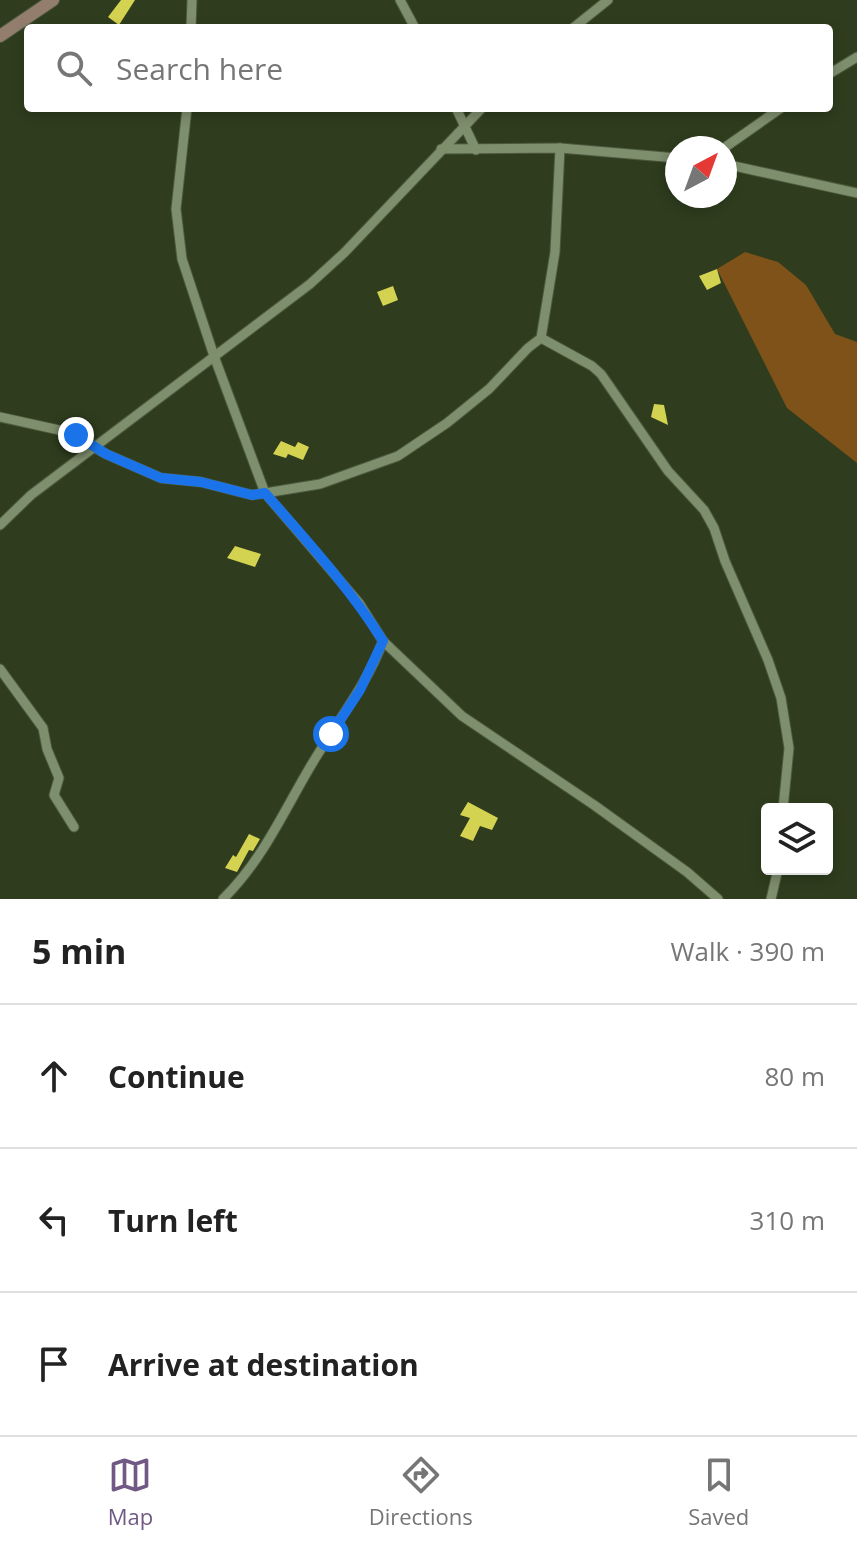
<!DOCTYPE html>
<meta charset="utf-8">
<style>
:root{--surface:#fff;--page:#f2f2f2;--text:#222;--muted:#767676;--line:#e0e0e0;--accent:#715985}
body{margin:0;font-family:"Open Sans",sans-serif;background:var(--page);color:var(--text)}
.controls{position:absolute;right:24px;bottom:24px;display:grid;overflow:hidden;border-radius:8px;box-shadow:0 4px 12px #0003}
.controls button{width:72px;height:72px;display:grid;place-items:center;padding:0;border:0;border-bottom:2px solid var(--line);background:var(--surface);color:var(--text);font:40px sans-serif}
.compass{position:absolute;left:665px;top:136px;width:72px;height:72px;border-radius:50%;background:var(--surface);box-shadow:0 4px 12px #0003;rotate:41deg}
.stop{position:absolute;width:24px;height:24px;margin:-18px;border:6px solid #1a73e8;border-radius:50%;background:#fff}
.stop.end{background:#1a73e8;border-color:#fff;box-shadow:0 2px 8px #0008}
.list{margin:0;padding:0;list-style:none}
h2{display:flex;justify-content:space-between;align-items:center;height:104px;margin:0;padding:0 32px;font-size:34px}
h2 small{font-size:26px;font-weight:400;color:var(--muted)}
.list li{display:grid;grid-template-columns:52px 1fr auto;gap:24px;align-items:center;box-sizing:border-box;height:144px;padding:0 32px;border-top:2px solid var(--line)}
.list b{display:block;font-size:30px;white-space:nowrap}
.list em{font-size:26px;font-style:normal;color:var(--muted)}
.icon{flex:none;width:44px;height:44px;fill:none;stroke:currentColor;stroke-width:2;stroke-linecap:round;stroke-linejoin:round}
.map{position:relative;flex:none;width:857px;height:899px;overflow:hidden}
.search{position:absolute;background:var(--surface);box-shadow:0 4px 12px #0003;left:24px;right:24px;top:24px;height:88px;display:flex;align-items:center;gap:20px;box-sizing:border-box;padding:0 28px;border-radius:8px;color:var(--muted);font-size:30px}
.sheet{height:536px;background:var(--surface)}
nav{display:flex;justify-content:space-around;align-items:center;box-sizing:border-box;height:112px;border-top:2px solid var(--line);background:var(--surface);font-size:22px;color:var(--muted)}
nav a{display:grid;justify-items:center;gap:4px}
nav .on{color:var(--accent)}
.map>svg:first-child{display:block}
.green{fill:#7e5218}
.building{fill:#d3d251}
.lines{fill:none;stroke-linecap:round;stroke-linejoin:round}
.street-casing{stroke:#4d593e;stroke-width:11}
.secondary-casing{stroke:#4d593e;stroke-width:14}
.street{stroke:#7e8f6d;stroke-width:9}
.secondary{stroke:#937e6e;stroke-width:12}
.route{stroke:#1a73e8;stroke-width:10}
</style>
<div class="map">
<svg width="857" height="899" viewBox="0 0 857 899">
<rect width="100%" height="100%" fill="#2f3d1e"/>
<path class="green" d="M 745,252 L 778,262 L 806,285 L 835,334 L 857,342 L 857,463 L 787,408 L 717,269 Z"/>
<g class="building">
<path d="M 121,0 L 135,0 L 119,25 L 108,17 Z"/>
<path d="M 717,269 L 721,283 L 707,290 L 699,276 Z"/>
<path d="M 393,286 L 398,300 L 383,306 L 377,292 Z"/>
<path d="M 654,404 L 664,405 L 668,425 L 651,417 Z"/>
<path d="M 281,441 L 295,447 L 298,442 L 309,447 L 303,460 L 288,454 L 286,458 L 273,454 Z"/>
<path d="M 235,546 L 261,554 L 255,567 L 227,558 Z"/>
<path d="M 468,802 L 498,818 L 492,830 L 480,826 L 473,841 L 460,836 L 470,818 L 460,815 Z"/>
<path d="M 249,834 L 260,839 L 253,851 L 249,850 L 237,872 L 225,868 L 233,855 L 236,857 Z"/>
</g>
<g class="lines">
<g class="street-casing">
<g id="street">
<path d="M 400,0 L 415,28"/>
<path d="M 191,28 L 192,0"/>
<path d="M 573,28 L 608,0"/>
<path d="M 829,74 L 857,57"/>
<path d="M 187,108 L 176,209 L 182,259 L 214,356 L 265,493 L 359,603 L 383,641 C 368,682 341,716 318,754 C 287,803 266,857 223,899"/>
<path d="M 456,108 L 476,150"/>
<path d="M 724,148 L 781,108"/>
<path d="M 441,149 L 560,148 L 677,158"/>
<path d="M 725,164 L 857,193"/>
<path d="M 541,338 L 592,366 L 601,374 L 668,471 L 704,510 L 714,528 L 725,561 L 768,660 L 781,698 L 789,748 L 783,809"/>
<path d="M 0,417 L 68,432 L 106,454 L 161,478 L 201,482 L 252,495 L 265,493 L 320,484 L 398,456 L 447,423 L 489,389 L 528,348 L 541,338 L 555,252 L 560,148"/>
<path d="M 0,525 L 31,495 L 310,284 L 344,253 L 482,108"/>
<path d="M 383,641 L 462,716 L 594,805 L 687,872 L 718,899"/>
<path d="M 0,669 L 43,728 L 47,749 L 59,778 L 54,795 L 74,827"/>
<path d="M 771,899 L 778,869"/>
</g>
</g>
<g class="secondary-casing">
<path id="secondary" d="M 0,36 L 53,0"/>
</g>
<use href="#street" class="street"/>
<use href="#secondary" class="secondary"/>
</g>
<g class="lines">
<path class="route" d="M 76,435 L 106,454 L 161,478 L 201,482 L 252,495 L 265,493 C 307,541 349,587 383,641 L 360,690 L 331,734"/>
</g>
</svg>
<div class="controls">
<button><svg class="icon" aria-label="layers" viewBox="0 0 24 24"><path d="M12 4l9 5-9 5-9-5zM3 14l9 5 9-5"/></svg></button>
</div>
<svg class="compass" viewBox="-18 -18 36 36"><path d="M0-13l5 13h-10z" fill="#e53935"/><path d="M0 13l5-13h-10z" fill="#767676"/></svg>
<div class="stop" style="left:331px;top:734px"></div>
<div class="stop end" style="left:76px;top:435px"></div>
<div class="search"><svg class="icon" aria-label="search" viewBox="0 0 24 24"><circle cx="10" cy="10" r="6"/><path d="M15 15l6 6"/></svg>Search here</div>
</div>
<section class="sheet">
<h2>5 min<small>Walk · 390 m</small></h2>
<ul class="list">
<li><svg class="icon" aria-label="ahead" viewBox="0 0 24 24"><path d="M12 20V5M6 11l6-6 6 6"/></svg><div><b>Continue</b></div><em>80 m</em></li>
<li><svg class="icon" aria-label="left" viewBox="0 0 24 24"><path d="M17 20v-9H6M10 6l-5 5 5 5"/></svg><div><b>Turn left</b></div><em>310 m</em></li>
<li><svg class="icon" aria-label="arrive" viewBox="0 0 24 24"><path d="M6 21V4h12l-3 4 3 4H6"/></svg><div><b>Arrive at destination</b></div></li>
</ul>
</section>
<nav>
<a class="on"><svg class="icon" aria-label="map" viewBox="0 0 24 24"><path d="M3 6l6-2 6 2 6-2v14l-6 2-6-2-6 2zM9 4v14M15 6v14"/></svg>Map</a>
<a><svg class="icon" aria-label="directions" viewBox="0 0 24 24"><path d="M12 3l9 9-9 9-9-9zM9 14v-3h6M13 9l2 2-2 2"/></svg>Directions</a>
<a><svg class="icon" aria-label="saved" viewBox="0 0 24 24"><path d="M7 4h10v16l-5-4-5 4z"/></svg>Saved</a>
</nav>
